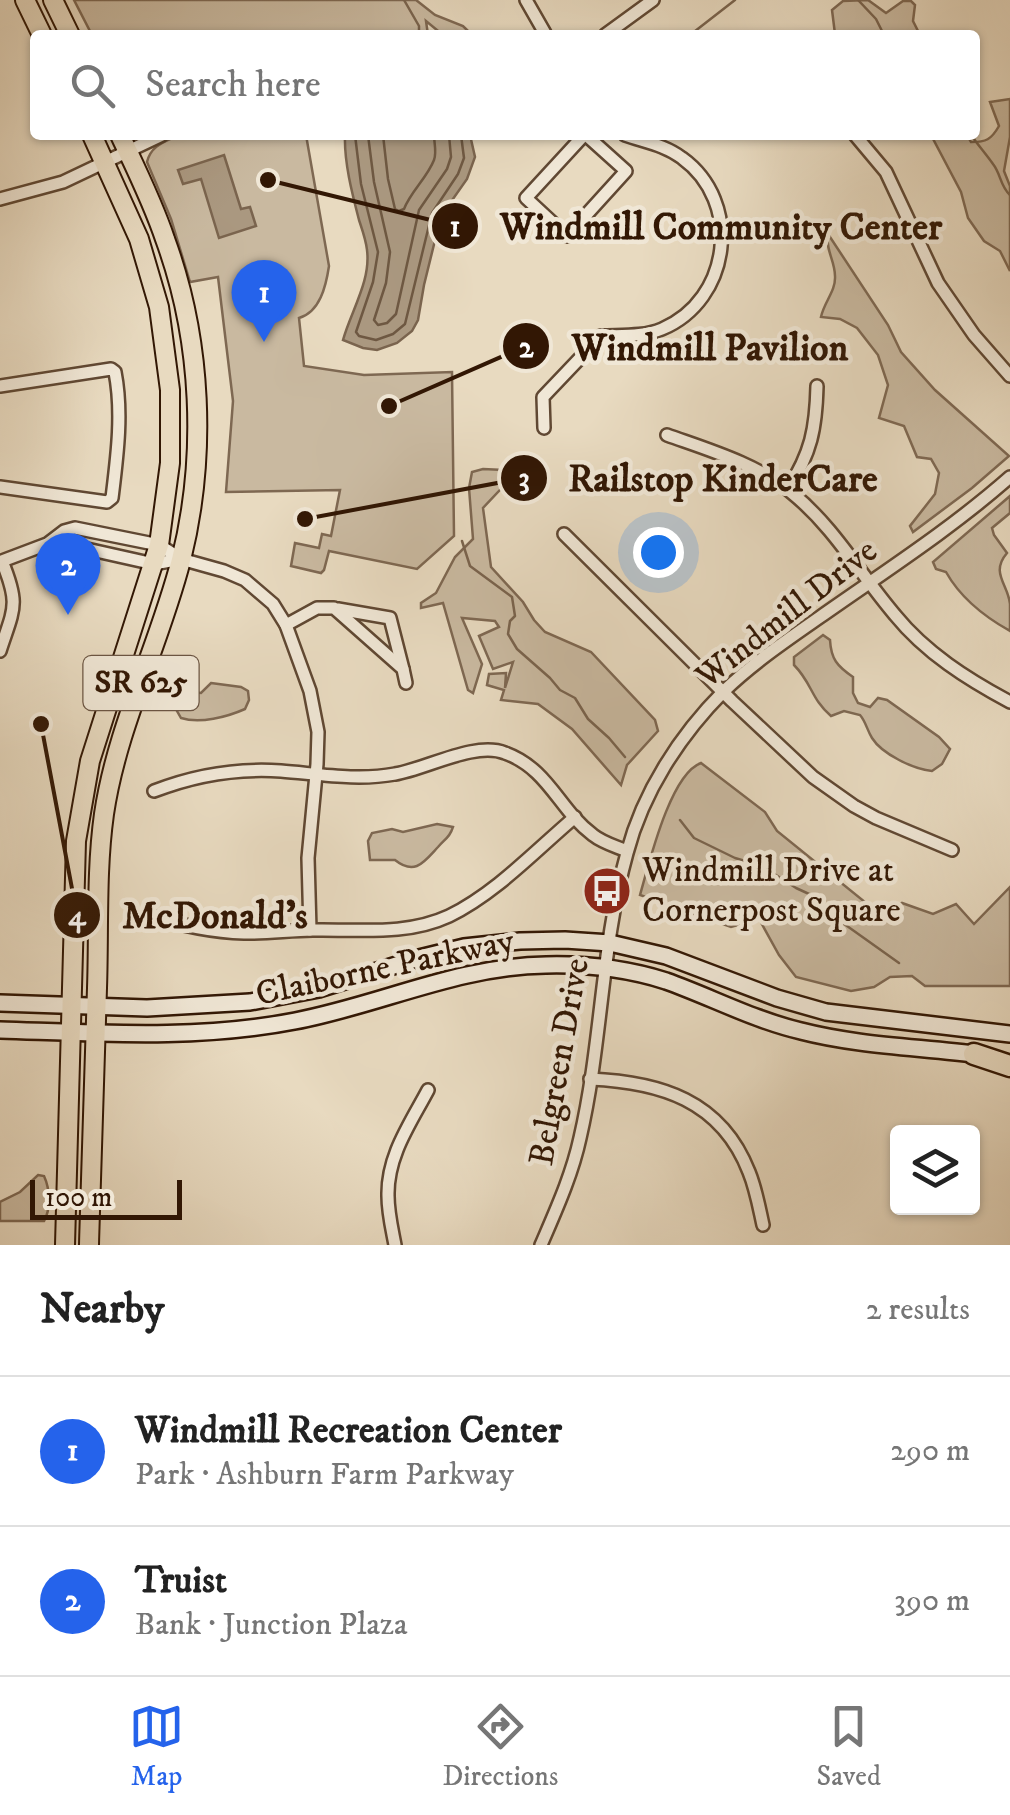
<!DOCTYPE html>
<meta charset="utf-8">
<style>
:root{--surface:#fff;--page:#f2f2f2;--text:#222;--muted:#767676;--line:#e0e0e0;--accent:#2563eb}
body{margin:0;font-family:"IM FELL DW Pica",serif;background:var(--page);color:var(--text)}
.controls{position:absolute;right:30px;bottom:30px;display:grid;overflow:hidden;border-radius:10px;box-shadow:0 2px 8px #0004}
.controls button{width:90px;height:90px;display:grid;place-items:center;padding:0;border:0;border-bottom:2px solid var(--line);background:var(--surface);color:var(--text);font:50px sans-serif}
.scale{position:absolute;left:30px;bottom:25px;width:152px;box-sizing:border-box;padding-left:10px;border:5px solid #321704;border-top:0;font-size:28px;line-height:35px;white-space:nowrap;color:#321704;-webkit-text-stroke:8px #f0e7d6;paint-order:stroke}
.you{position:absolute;left:658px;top:552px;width:35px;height:35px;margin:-25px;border:8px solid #fff;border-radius:50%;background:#1a73e8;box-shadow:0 0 0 15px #1a73e833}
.badge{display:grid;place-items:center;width:65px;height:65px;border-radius:50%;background:var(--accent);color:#fff;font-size:32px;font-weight:700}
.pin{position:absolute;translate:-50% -82px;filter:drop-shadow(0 2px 5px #0008)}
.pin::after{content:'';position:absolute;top:52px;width:35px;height:30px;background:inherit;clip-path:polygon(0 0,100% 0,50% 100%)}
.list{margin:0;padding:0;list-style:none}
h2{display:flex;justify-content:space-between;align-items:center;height:130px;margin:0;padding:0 40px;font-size:42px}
h2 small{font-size:32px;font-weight:400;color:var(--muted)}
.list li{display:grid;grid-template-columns:65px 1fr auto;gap:30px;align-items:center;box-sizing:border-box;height:150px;padding:0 40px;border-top:2px solid var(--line)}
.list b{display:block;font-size:38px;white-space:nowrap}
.list p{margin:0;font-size:32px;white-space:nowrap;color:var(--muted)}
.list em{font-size:32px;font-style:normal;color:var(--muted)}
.icon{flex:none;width:55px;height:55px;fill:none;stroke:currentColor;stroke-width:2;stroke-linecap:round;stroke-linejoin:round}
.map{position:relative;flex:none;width:1010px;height:1245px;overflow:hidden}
.search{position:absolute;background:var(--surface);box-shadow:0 2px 8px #0004;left:30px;right:30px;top:30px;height:110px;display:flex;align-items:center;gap:25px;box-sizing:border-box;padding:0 35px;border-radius:10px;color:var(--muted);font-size:38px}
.sheet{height:430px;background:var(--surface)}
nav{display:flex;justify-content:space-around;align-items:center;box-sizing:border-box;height:140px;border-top:2px solid var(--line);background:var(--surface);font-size:28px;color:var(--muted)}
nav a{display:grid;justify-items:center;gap:5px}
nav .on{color:var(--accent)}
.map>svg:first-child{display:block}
.green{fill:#c9b9a0;stroke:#7e6852;stroke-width:2.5}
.water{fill:#aa9880;stroke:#7a644e;stroke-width:2.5}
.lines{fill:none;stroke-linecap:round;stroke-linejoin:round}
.shore{stroke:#6e5842;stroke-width:2.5}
.stream{stroke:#7a644e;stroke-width:2.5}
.street-casing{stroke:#604833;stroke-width:16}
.secondary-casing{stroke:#321704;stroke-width:20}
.primary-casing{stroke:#321704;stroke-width:22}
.highway-casing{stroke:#321704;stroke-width:25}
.street{stroke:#f0e7d6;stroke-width:11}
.secondary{stroke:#f0e7d6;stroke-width:15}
.primary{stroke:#e8dac0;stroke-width:18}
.highway{stroke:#e8dac0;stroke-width:20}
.labels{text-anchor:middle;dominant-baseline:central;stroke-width:9;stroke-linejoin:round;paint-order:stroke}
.shield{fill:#f0e7d6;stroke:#6b5543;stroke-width:2.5}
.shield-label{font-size:32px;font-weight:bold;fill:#321704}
.street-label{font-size:35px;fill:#321704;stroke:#f0e7d6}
.poi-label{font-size:35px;fill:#321704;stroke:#f0e7d6;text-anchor:start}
.leader{fill:none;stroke:#321704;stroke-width:4}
.callout-dot{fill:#321704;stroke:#f0e7d6;stroke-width:4}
.mark-label{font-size:30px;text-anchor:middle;font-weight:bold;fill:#fff}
.callout-label{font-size:38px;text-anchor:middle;font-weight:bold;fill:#321704;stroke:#f0e7d6;stroke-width:9;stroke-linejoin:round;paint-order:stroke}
</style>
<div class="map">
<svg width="1010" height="1245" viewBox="0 0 1010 1245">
<rect width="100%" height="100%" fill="#e8dac0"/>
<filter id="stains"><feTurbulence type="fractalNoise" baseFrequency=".002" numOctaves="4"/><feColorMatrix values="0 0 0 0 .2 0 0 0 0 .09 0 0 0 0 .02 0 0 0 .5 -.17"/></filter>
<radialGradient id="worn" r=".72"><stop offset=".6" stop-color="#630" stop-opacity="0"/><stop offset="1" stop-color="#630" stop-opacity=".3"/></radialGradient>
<g class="green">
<path d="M 74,0 L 416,0 L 435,15 L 463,26 L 468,31 L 467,35 L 443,35 L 426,21 L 428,35 L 92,35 Z"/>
<path d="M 868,0 L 886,13 L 903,1 L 911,1 L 915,5 L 913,21 L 920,35 L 835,34 L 832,10 L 843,1 Z"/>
<path d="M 1010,99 L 1010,137 L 1004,171 L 1010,186 L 1010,271 L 1000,251 L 984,241 L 968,218 L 961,192 L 931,135 L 967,135 L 971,142 C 986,142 991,140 999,126 L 990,102 Z"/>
<path d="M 179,135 L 306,135 L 329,266 C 326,286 320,312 299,318 L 304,366 L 364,375 L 452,372 L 454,536 L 417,569 L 329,551 L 324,570 L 321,573 L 291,566 L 295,543 L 319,548 L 322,534 L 331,536 L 340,490 L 226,492 L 233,401 L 218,277 L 190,282 L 171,219 L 147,162 C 151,145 165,142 179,135 Z"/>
<path d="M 828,234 L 888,325 L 901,352 L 935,390 L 1009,456 L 972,488 L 913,532 L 910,526 L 935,494 L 939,473 L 931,459 L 917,457 L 904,426 L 879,418 L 888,385 L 878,355 L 857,328 L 840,319 L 821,317 C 824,302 836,291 835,276 C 835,261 825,249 828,234 Z"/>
<path d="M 483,469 L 504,470 L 514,475 L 483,508 L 491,567 L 523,602 L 534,620 L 545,632 L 591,652 L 655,720 L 658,731 L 627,765 L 621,785 L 572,729 L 538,704 L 501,700 L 504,690 L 487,685 L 489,674 L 506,673 L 505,688 L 513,662 L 493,669 L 479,636 L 499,627 L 495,621 L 462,618 L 482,664 L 473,693 L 468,690 L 443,603 L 421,608 L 421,603 L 436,593 L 455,557 L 473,539 L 469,488 L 472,472 Z"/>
<path d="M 1010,496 L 1010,513 L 992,528 L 994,535 L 1007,553 C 990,573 1008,584 1010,604 C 1010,613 1010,622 1010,631 C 985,617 960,597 946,572 L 936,569 L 933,562 Z"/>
<path d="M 823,635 L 830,640 C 831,659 837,666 853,677 L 853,693 L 858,703 L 870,707 L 878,698 L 887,700 L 939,737 L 950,749 L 942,764 L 932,771 C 913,769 882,754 872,738 C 867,730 866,722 860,715 L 844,711 L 831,716 C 811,699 812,683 794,665 L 794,657 Z"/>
<path d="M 211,683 L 241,687 L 248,691 L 249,700 L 245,709 C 227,717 200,724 181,718 L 177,711 L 185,695 L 191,692 L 201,693 Z"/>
<path d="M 701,763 L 765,812 L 777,831 L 866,903 L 889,912 L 902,903 L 933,914 L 956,904 L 974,924 L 1010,887 L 1010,986 L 925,986 L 912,976 L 890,977 L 874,987 L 851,991 L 796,977 L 779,955 L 759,919 L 731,927 L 640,895 C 649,864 670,774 701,763 Z"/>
<path d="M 437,824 L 453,827 C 450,837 445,839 438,847 C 424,862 415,876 395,860 L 370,860 L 368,841 L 372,833 L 392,829 L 403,832 Z"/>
<path d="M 38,1175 L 44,1176 C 50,1189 51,1209 44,1221 L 0,1221 L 0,1202 L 20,1192 Z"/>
</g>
<g class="water">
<path d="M 345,135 L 470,135 L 475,157 L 467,179 L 441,216 L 424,285 L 418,320 L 412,331 L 397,343 L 377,350 L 363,348 L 343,340 C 351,311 371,281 367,250 C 366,240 362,229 359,220 C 352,193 344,162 345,135 Z"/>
<path d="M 224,155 L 241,209 L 250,207 L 256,226 L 219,238 L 201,179 L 183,184 L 178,170 Z"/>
</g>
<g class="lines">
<g class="shore">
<path d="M 355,135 L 361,184 L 378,252 L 373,282 L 356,332 L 359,336 L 376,340 L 393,334 L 405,324 L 432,213 L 458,174 L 464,158 L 461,135"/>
<path d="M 368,135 L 374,182 L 390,252 L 386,283 L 374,320 L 378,325 L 387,323 L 396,314 L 419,210 L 447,169 L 451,157 L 449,135"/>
<path d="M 383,135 L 388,179 L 395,209 L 399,211 L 404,209 C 411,191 427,178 434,160 C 437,152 434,143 434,135"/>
</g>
<g class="stream">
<path d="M 404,0 L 419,26 L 419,35"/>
<path d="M 858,0 L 876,19 L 884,35"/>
<path d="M 690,35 L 735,0"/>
<path d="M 971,135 C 978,145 986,154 993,164 C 1001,174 1000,186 1010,195"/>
<path d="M 462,541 L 470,566 L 512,597 L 515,616 L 510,621 L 508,634 L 517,649 L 550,678 L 560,690 L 575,698 L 588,719 L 609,738 L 625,757"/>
<path d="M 680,820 L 694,838 L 735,858 L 762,866 L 796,888 L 820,899 L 833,916 L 899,963"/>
</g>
<g class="street-casing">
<g id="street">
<path d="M 526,0 L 546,35"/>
<path d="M 605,35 L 653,0"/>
<path d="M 584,135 L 526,198 L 567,236 L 626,171 L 586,135"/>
<path d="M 855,135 L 886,172 L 938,283 L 974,335 L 1010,376"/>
<path d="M 0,199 L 63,182 L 162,135"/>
<path d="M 0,386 L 111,369 L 115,372 C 123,413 117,457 112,498 L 107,502 L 0,487"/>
<path d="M 544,428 L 543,397 L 601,336 C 621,335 643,337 662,329 C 731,300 743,202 682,158 C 665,145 645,142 625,135"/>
<path d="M 667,435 C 709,450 757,464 792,493 C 834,527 860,574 895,615 C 926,653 967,679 1010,702"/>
<path d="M 788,489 C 811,453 816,429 817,386"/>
<path d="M 564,534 L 732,701 L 813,777 L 854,806 L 876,818 L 952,850"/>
<path d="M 48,544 L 69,545 L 154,564 L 181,559"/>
<path d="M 338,609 L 390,618 L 403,669"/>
<path d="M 286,625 L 317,608 L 334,608 L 403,669 L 406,683"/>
<path d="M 0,651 C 14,608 20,605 2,561 L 47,544 L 64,531 L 75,528 L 159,545 L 181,559 L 224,571 L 245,580 L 273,604 L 286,625 L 310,691 L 318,732 L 317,764 L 308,858 L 310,930"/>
<path d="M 154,791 C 195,775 237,768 281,771 C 319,774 357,781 395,774 C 426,769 475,741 505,753 C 549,769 559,810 593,835 C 603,843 615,846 627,851"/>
<path d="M 147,915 C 179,925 210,932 244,933 C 267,934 290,930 313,930 C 359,929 406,936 449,916 C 496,893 535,851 575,817"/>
<path d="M 590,1079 C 660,1082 721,1100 749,1172 C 756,1189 759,1207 763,1225"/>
<path d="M 395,1245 C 392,1229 388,1213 388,1196 C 387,1156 410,1124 428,1090"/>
<path d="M 541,1245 C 556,1210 572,1175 580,1138 C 602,1044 601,946 627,853 C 643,792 680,735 724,691 C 753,663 787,640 820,617 C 884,572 951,529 1010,477"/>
</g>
</g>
<g class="secondary-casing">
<g id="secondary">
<path d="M 0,1003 L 147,1008 L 250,1002 L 319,989 L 419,958 L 464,947 L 520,941 L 565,940 L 610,943 L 666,956 L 777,998 L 826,1012 L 1010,1034"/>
<path d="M 0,1030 C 98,1033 198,1040 295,1021 C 380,1005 458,966 546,965 C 586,964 628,969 666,981 C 711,997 754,1020 801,1031 C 859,1046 922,1047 981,1055"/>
</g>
</g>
<g class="primary-casing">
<g id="primary">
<path d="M 25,0 L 42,35"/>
<path d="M 53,0 L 70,35"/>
<path d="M 65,1245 L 76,841 L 90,761 L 159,545 L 170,463 L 170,390 L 159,307 L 139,239 L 92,135"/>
<path d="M 89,1245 C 91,1159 94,1073 97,988 C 99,930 96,871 104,814 C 117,726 159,646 181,560 C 207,456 202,340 165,239 C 153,203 136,169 120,135"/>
</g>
</g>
<g class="highway-casing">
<path id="highway" d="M 974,1054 L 1010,1066"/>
</g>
<use href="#street" class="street"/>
<use href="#secondary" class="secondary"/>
<use href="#primary" class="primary"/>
<use href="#highway" class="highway"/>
</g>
<defs>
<g id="bus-disc" transform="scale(2.5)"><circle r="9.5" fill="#8f2418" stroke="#f0e7d6"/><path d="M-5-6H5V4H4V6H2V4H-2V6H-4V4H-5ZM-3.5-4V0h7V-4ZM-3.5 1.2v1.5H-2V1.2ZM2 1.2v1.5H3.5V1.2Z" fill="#fff"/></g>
</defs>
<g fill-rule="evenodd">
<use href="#bus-disc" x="607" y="891"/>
</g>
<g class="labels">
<rect class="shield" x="83.5" y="656" width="115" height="54" rx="8"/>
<g class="shield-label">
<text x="141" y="683">SR 625</text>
</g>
<g class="street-label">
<text transform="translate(787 614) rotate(-38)">Windmill Drive</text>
<text transform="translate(385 968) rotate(-12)">Claiborne Parkway</text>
<text transform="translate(560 1062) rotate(-80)">Belgreen Drive</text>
</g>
<g class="poi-label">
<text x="642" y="871">Windmill Drive at<tspan x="642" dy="40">Cornerpost Square</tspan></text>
</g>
</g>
<path class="leader" d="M268 180L455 226M389 406L526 346M305 519L524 478M41 724L77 915"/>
<g class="callout-dot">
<circle cx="268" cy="180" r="10"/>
<circle cx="389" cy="406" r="10"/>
<circle cx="305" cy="519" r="10"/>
<circle cx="41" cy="724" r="10"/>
<circle cx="455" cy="226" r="25"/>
<circle cx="526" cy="346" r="25"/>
<circle cx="524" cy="478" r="25"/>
<circle cx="77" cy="915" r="25"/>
</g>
<g class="mark-label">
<text x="455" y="236">1</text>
<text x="526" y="357">2</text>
<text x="524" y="488">3</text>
<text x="77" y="925">4</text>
</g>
<g class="callout-label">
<text x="721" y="239">Windmill Community Center</text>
<text x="710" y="360">Windmill Pavilion</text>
<text x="723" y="491">Railstop KinderCare</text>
<text x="215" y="928">McDonald's</text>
</g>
<rect width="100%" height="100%" filter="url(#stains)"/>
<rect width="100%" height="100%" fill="url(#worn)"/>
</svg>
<div class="controls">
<button><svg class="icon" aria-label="layers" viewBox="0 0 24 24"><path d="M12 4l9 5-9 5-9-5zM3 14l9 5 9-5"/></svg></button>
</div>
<div class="scale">100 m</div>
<div class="you"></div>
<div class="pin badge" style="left:264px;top:342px">1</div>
<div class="pin badge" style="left:68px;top:615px">2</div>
<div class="search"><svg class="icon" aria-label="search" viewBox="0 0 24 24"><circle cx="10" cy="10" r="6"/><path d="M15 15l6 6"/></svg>Search here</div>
</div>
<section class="sheet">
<h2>Nearby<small>2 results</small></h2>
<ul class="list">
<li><span class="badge">1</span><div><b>Windmill Recreation Center</b><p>Park · Ashburn Farm Parkway</p></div><em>290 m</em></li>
<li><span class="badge">2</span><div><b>Truist</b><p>Bank · Junction Plaza</p></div><em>390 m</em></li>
</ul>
</section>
<nav>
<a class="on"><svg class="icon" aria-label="map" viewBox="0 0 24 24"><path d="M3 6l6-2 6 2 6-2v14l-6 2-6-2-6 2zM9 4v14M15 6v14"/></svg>Map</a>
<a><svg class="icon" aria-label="directions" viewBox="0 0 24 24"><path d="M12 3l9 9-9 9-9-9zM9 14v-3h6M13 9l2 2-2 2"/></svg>Directions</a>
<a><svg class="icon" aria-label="saved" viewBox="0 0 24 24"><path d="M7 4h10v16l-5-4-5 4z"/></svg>Saved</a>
</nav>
